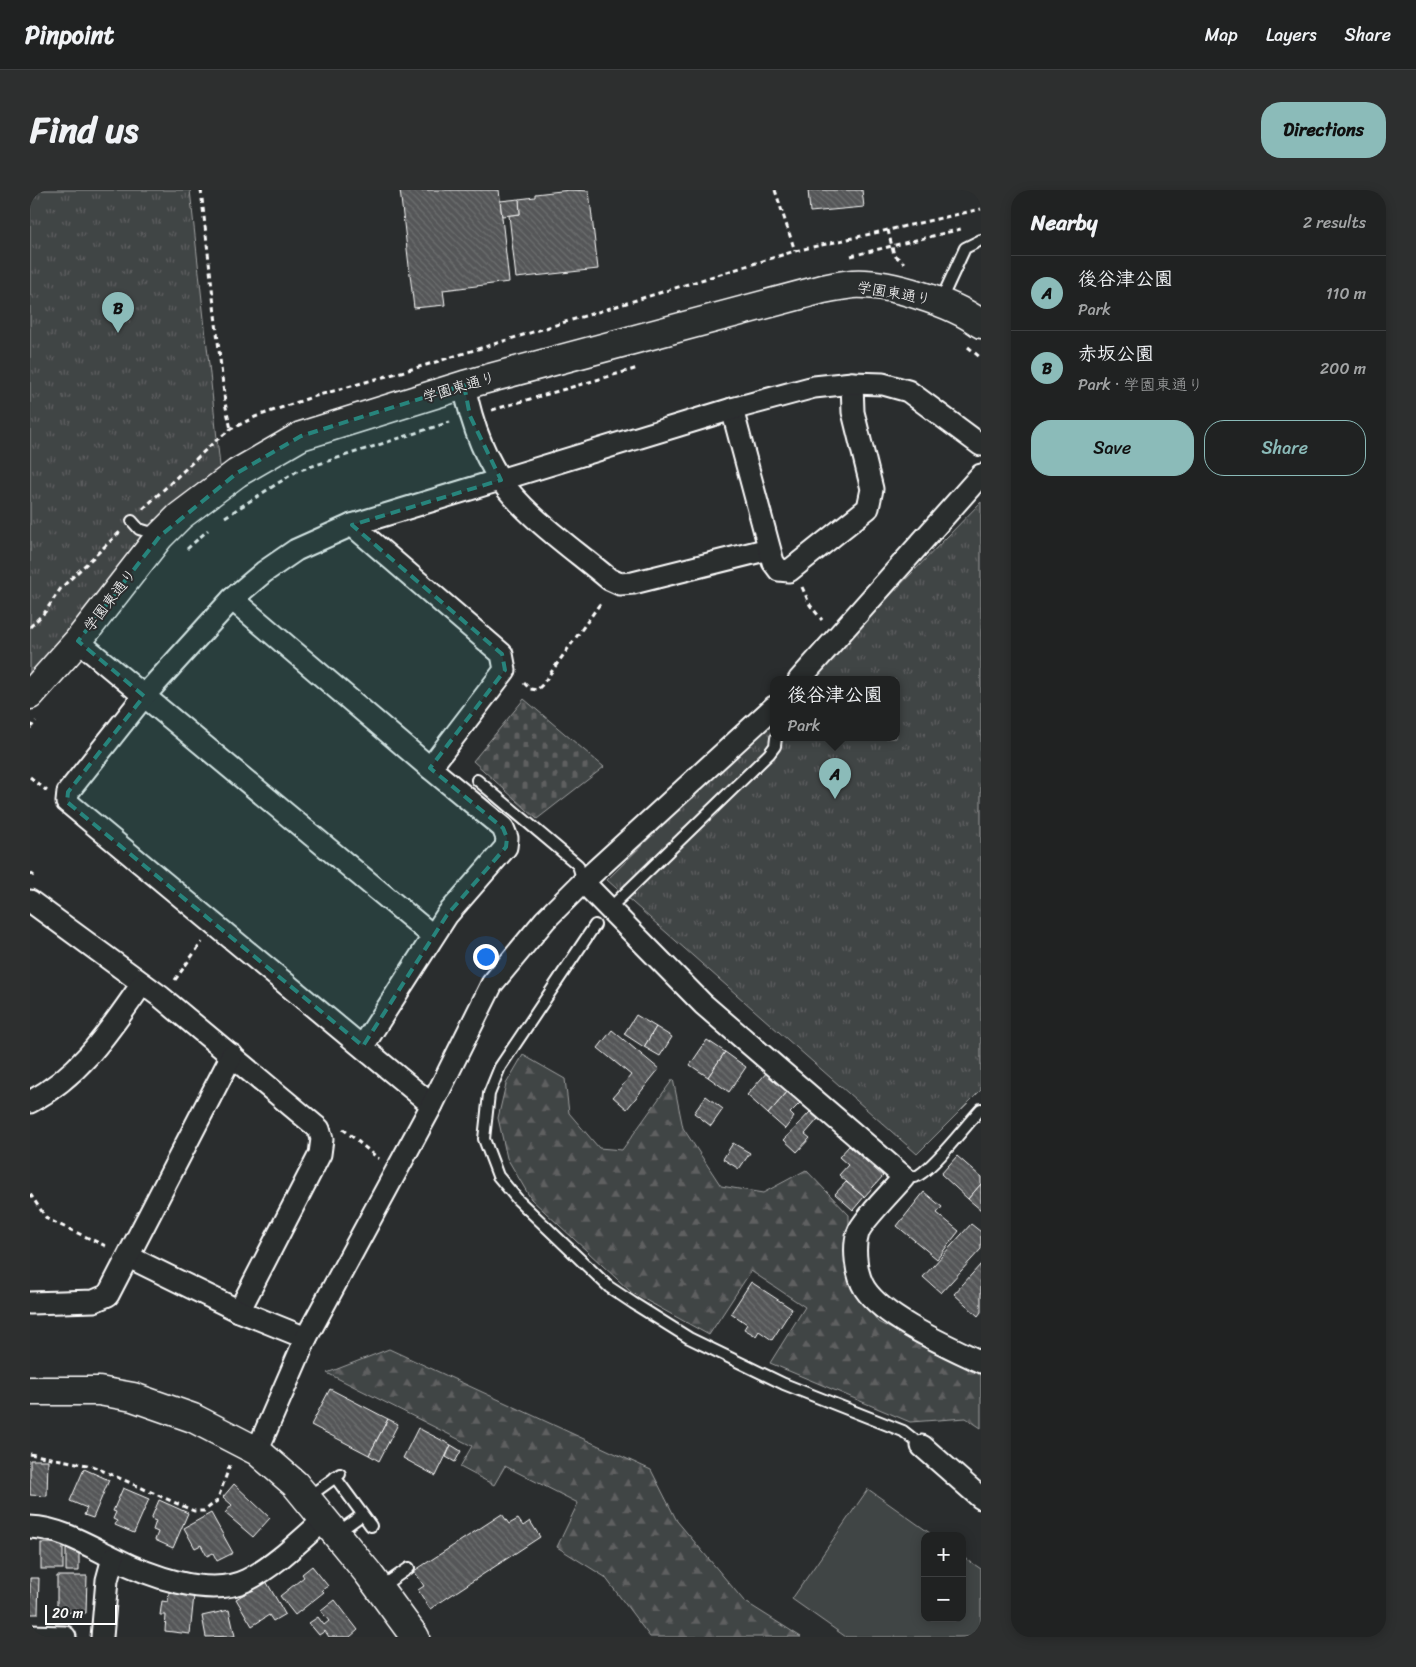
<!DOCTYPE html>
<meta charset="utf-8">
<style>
:root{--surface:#202222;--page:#2d2f2f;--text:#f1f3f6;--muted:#a2a4a5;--line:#3d3f40;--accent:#8bbbb9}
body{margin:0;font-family:Sriracha,"Klee One",sans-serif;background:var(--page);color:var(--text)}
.controls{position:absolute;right:15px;bottom:15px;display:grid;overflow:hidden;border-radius:10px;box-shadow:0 2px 12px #0003}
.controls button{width:45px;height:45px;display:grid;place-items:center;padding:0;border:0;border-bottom:1px solid var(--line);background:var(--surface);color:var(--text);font:25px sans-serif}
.scale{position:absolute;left:15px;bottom:12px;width:72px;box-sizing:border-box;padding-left:5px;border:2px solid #fff;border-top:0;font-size:14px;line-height:18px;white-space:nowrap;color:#fff;-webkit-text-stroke:4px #2a2d2e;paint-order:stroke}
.you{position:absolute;left:455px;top:766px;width:18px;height:18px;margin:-12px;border:4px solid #fff;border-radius:50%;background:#1a73e8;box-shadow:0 0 0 8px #1a73e833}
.badge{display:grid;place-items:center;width:32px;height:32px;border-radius:50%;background:var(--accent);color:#111;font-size:16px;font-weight:700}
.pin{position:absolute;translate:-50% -41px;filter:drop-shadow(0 1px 2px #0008)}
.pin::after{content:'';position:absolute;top:26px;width:18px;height:15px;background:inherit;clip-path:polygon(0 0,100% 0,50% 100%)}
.popup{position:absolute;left:740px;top:486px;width:130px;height:65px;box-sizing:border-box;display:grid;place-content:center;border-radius:10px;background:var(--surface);filter:drop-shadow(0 1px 4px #0005);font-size:16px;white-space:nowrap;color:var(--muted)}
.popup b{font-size:19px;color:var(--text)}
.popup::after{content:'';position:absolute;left:50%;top:100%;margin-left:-10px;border:10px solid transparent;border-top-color:var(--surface)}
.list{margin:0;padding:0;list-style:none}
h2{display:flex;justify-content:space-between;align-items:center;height:65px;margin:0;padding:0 20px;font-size:21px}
h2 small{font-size:16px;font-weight:400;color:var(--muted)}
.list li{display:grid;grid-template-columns:32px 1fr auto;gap:15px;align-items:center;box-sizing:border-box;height:75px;padding:0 20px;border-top:1px solid var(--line)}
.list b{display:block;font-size:19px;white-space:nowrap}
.list p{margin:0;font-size:16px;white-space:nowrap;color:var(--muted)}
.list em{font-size:16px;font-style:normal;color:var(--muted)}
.actions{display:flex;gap:10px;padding:15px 20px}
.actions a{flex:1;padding:11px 0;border:1px solid var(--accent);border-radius:20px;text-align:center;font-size:18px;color:var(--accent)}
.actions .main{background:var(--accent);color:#111}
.map{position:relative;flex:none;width:951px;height:1447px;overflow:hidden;border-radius:20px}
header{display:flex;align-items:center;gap:30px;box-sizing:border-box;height:70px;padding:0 25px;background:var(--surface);border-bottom:1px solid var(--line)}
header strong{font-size:24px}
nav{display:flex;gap:28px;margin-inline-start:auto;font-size:18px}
.intro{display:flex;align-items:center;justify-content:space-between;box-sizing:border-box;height:120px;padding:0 30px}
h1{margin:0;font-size:35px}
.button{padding:12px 22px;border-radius:20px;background:var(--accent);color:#111;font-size:18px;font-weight:700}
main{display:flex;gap:30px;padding:0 30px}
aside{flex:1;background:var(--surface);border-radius:20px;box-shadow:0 2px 12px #0003}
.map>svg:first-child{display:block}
.forest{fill:url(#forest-firs);stroke:#a0a2a2}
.cemetery{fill:url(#cemetery-stones);stroke:#a0a2a2}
.park{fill:url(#park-tufts);stroke:#a0a2a2}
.garden{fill:#414445;stroke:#a0a2a2}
.building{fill:url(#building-back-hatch);stroke:#fff}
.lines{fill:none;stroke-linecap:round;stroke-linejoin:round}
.lane-casing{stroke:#fff;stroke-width:14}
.street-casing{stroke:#fff;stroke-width:25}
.secondary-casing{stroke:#fff;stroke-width:31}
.path{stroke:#fff;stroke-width:3;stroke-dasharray:5 4;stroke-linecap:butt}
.lane{stroke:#2a2d2e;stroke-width:10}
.street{stroke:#2a2d2e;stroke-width:21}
.secondary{stroke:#2a2d2e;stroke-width:28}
.marked{fill:#27847c;fill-opacity:0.2;stroke:#27847c;stroke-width:4;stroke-dasharray:10 6;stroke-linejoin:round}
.labels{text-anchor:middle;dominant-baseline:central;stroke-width:4;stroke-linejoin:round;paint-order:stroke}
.street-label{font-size:15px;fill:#fff;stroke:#2a2d2e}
</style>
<header>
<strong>Pinpoint</strong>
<nav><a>Map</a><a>Layers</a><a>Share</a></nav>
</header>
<div class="intro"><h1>Find us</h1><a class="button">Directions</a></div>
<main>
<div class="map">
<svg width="951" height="1447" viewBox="0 0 951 1447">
<defs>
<pattern id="forest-firs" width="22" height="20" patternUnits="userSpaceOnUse" patternTransform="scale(1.25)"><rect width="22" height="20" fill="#414445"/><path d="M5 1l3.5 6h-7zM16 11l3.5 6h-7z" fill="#5e6061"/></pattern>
<pattern id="cemetery-stones" width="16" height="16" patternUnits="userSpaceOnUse" patternTransform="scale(1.25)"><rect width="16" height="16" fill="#414445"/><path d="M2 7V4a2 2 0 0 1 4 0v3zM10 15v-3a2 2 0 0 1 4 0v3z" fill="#5e6061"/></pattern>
<pattern id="park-tufts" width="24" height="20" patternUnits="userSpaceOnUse" patternTransform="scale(1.25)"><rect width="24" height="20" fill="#414445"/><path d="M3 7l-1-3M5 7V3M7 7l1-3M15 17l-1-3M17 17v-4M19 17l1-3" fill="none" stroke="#5e6061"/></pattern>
<pattern id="building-back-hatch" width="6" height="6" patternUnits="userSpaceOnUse" patternTransform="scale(1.25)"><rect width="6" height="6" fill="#555758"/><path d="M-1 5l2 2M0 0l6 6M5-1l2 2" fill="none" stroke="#6e7071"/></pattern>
</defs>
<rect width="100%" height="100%" fill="#2a2d2e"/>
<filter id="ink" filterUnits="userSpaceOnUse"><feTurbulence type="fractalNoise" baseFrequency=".02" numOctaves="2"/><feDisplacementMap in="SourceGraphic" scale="10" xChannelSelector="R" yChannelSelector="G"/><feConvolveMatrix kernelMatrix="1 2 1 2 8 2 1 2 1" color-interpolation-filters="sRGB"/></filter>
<g filter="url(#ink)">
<g class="forest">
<path d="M 493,865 L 535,889 L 539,923 L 569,958 L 592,960 L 643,889 L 653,938 L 691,996 L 733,1003 L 776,980 L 819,1025 L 819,1088 L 848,1132 L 951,1185 L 951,1238 L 936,1228 L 880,1232 L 740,1173 L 775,1117 L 721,1081 L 679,1145 L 601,1102 L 501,1009 L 477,968 L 468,928 L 476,894 Z"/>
<path d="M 359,1159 L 621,1280 L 647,1331 L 714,1411 L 771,1447 L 620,1447 L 575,1387 L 527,1357 L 548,1313 L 475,1276 L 464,1295 L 430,1277 L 442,1256 L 297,1183 Z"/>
</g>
<path class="cemetery" d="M 494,509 L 574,577 L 507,629 L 443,571 Z"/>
<g class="park">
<path d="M 0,0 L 160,0 L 191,285 L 123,349 L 0,486 Z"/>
<path d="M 951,312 L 951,900 L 887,964 L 577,690 L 744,525 L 744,548 L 866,548 L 866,490 L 778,490 Z"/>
</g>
<path class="garden" d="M 838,1299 L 904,1346 L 895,1346 L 895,1428 L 932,1428 L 932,1366 L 951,1379 L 951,1447 L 816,1447 L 762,1409 Z"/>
<g class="building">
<path d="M 370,0 L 469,0 L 479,92 L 413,100 L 415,115 L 384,118 Z"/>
<path d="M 540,0 L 559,1 L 568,79 L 486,88 L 479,25 L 490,24 L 489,9 L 505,7 L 505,4 Z"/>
<path d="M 778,0 L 832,0 L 834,17 L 780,22 Z"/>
<path d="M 489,9 L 490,24 L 472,26 L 470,11 Z"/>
<path d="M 606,825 L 626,837 L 614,857 L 594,844 Z"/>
<path d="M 626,837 L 642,847 L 630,866 L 614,857 Z"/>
<path d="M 582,840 L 629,879 L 597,919 L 583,907 L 601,885 L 568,858 Z"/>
<path d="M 677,850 L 695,862 L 678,887 L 660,875 Z"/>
<path d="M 695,862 L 716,877 L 699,902 L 678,887 Z"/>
<path d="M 738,881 L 759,900 L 738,924 L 717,905 Z"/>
<path d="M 759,900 L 772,911 L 760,923 L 764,927 L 755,939 L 738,924 Z"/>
<path d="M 676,906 L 693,919 L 681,936 L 664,923 Z"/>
<path d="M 780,922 L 788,929 L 775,944 L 780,948 L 767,962 L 754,950 Z"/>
<path d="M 703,953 L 720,963 L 709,979 L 693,969 Z"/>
<path d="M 819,956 L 853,986 L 834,1007 L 809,985 L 818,975 L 809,967 Z"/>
<path d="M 927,966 L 951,987 L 951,994 L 938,1009 L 911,984 Z"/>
<path d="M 816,992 L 834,1007 L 823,1020 L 805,1004 Z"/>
<path d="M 951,994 L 951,1020 L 938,1009 Z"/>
<path d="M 894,1002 L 912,1017 L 907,1023 L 929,1041 L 907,1069 L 867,1036 Z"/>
<path d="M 941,1034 L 951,1042 L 951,1059 L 911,1103 L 893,1087 Z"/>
<path d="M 951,1074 L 951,1122 L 948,1126 L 924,1104 Z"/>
<path d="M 721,1092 L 762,1119 L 742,1150 L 729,1141 L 726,1146 L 714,1139 L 717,1134 L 701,1123 Z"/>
<path d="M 300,1199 L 358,1229 L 339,1265 L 281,1235 Z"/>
<path d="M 358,1229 L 368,1234 L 349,1271 L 339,1265 Z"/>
<path d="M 388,1238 L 421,1255 L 406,1286 L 373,1268 Z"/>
<path d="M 421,1255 L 431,1261 L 425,1272 L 416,1267 Z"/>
<path d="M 0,1270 L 18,1270 L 17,1306 L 0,1305 Z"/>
<path d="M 54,1279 L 79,1290 L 63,1328 L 54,1325 L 57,1318 L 40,1311 Z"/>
<path d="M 204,1294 L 240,1328 L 223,1347 L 195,1323 L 202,1315 L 193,1307 Z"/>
<path d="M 93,1298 L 119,1309 L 104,1343 L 85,1335 L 87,1331 L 83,1329 L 86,1322 L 83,1321 Z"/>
<path d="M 129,1310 L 158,1323 L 143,1358 L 125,1350 L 128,1342 L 123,1340 L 126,1331 L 121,1329 Z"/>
<path d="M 181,1323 L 203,1363 L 187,1371 L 183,1363 L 177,1366 L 171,1355 L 165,1358 L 154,1338 Z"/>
<path d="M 472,1324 L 479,1334 L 488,1329 L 493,1336 L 500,1331 L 510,1347 L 400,1419 L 388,1400 L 394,1396 L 384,1381 Z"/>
<rect x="11" y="1353" width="22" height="26"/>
<path d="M 36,1355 L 49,1356 L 49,1381 L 36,1381 Z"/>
<path d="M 282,1376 L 298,1396 L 292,1400 L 294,1402 L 265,1425 L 250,1406 L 274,1387 L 272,1384 Z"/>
<path d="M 27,1386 L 57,1386 L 56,1423 L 27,1422 Z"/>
<path d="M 0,1388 L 9,1388 L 8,1424 L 0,1424 Z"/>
<path d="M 236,1391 L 255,1424 L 243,1431 L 239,1425 L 222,1436 L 206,1409 Z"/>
<path d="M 139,1402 L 164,1405 L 160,1444 L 135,1441 L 136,1425 L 130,1425 L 132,1411 L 138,1412 Z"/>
<path d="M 305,1410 L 328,1440 L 320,1447 L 299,1447 L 295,1441 L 289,1445 L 279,1433 L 288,1427 L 294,1435 L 299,1431 L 291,1421 Z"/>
<path d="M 199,1420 L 205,1446 L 176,1447 L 172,1426 Z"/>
</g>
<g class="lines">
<g class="lane-casing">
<g id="lane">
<path d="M 911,110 L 935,58 L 951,50"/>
<path d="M 102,331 L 109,339 L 129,345"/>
<path d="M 447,590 L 548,675 L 553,692"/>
<path d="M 585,713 L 739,564 L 745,556 L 746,548"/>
<path d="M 565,735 L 470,877 L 459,904 L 454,949 L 468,986 L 488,1010 L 579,1097 L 603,1113 L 659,1148 L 754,1194 L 873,1241 L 892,1256"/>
<path d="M 874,987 C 880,988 884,988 889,985 C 907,974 936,935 951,919"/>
<path d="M 305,1287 L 341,1336"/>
<path d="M 278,1307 L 310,1284"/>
<path d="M 307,1343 L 332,1325"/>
<path d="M 351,1397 L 379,1378"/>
</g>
</g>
<g class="street-casing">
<g id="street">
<path d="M 434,195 C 441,231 455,271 478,300 C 505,333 546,361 579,389 L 590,394 L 603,393 L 739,359"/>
<path d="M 702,219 L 743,372 L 749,380 L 759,381 L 838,318 L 842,299 L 823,222 L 822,193"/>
<path d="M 322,335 L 472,464 L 475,480 L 400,578"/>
<path d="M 202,409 L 400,578 L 473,638 L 477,648 L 476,657 L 417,725 L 333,856"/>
<path d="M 48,451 L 403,746"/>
<path d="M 769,490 L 951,285"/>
<path d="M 553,692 L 673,814 L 874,987 C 865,998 831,1032 828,1043 C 823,1058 826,1085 835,1099 C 855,1129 918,1156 951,1172"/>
<path d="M 0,711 L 131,807 L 289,939 L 292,949 L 290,964 L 209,1121"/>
<path d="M 0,912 C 52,884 79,841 112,794"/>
<path d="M 402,915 L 37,612 L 38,602 L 114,506 L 202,409 L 234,382 L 266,360 L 322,335 L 702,219 L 784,197 L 822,193 L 853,194 L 878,201 L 951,255"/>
<path d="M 99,1067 L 209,1121 L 276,1148"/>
<path d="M 0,1113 L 64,1111 L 78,1105 L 202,865"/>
<path d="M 892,1256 L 951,1308"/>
<path d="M 227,1261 L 276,1148 L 402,915 L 462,794 L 515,730 L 553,692 L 744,517"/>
<path d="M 0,1337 C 29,1338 56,1354 82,1367 C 117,1385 179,1409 217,1390 C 245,1376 271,1350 295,1329"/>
<path d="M 0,1446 L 35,1447"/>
<path d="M 72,1447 L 77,1390 L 83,1368"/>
</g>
</g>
<g class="secondary-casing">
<g id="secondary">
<path d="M 0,505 L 48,451 L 130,346 L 150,326 L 207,283 L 271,246 L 434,195 L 793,99 C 803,97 813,95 823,94 C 858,92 924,113 951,134"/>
<path d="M 0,1201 L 69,1201 L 103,1207 L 163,1228 L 227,1261 L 265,1294 L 338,1383 L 385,1447"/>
</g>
</g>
<g class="path">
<path d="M 171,0 L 195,213 L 201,239"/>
<path d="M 745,0 L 765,61"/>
<path d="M 858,40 L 864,65 L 874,73"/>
<path d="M 821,66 L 931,39"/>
<path d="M 938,157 L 951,168"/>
<path d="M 462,220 L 608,178"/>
<path d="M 113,319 L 184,252 L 201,239 L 225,227 L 282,207 L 396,175 L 765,61 L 951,19"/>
<path d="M 195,327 L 267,281 L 420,232"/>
<path d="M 157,359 L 178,340"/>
<path d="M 772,397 L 780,415 L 792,430"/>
<path d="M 0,437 L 15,422 L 31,398 L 91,341"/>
<path d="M 494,493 L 500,499 L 507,500 L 512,495 L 572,411"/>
<path d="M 0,538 L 6,531"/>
<path d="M 0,587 L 17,601"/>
<path d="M 0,683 L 7,688"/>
<path d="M 145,790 L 172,752"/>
<path d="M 313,939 L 349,969"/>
<path d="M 0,1004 L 17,1029 L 78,1057"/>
<path d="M 0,1264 L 62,1276 L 164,1321 L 174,1321 L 187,1311 L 200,1275"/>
</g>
<use href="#lane" class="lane"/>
<use href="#street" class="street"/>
<use href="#secondary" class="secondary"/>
</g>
</g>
<path class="marked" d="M 434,195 L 440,226 L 471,290 L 322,335 L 472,464 L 475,480 L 400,578 L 473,638 L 477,648 L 476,657 L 417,725 L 333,856 L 37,612 L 38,602 L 114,506 L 48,451 L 130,346 L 207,283 L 271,246 Z"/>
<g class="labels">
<g class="street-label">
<text transform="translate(864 103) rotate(10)">学園東通り</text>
<text transform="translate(429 197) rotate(-16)">学園東通り</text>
<text transform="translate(80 410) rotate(-52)">学園東通り</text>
</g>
</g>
</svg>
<div class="controls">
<button>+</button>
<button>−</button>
</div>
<div class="scale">20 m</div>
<div class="you"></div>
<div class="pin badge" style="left:805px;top:609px">A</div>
<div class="popup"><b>後谷津公園</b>Park</div>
<div class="pin badge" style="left:88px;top:143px">B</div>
</div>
<aside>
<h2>Nearby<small>2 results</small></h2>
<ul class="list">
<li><span class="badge">A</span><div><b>後谷津公園</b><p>Park</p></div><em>110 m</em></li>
<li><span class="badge">B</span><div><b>赤坂公園</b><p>Park · 学園東通り</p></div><em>200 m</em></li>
</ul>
<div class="actions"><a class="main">Save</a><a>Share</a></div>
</aside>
</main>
